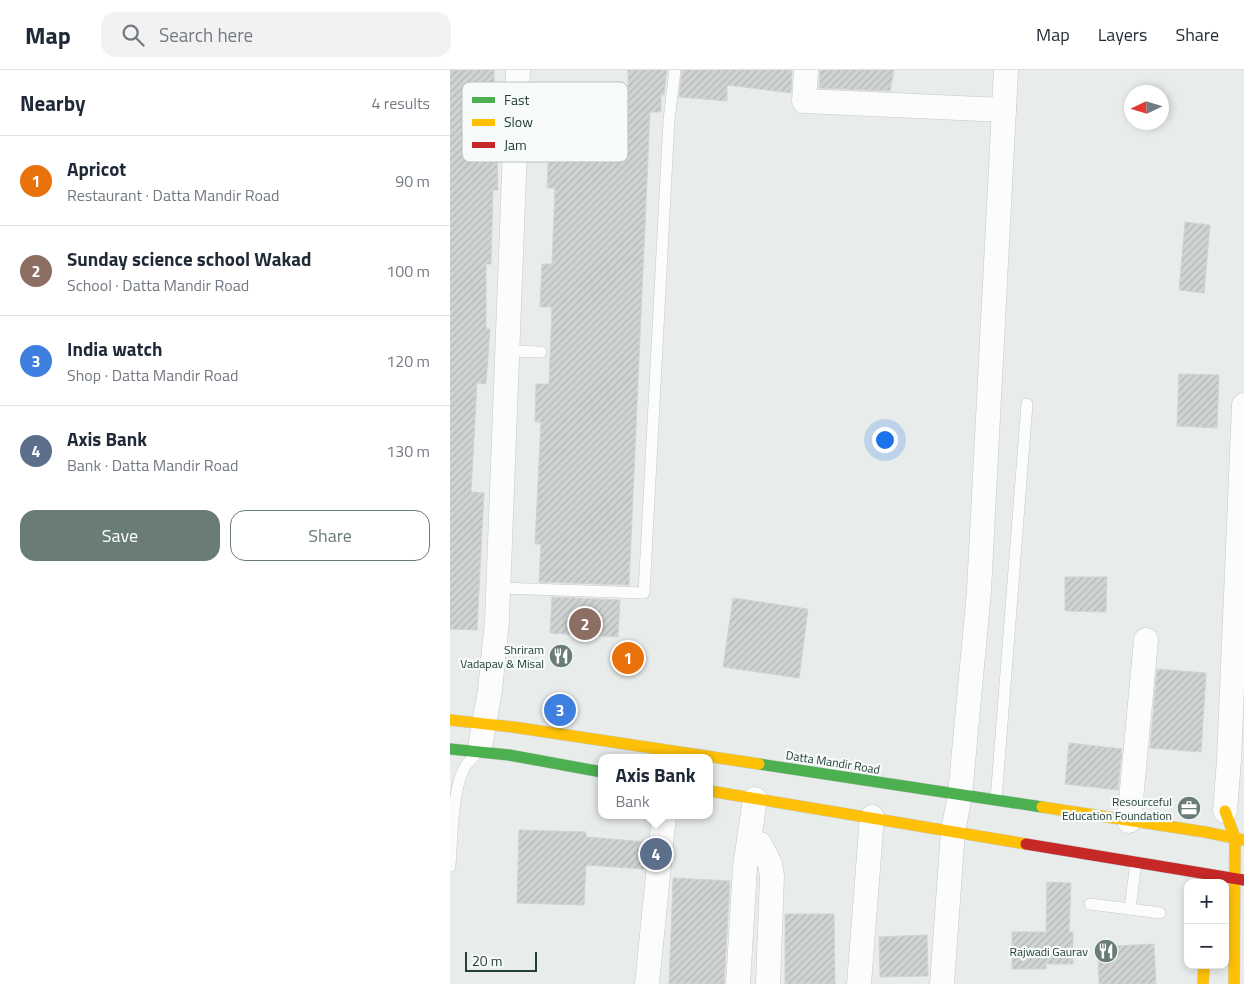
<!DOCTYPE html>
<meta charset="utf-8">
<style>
:root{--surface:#fff;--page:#f2f2f3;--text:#1f2937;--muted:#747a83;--line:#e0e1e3;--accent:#697c77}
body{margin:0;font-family:"Titillium Web",sans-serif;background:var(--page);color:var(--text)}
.controls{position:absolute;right:15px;bottom:15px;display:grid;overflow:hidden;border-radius:10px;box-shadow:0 2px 8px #0003}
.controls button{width:45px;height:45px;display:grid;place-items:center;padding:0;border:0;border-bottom:1px solid var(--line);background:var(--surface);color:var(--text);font:25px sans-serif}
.compass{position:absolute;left:674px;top:15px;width:45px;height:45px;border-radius:50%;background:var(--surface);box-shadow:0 2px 8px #0003;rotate:266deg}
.scale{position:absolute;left:15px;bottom:12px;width:72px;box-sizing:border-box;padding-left:5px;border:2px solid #253f39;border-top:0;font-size:14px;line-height:18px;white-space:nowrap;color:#253f39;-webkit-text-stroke:4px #f6faf8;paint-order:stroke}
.you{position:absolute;left:434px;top:369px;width:18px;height:18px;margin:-12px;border:4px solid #fff;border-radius:50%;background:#1a73e8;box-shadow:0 0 0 8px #1a73e833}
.badge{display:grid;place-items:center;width:32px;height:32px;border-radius:50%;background:var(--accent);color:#fff;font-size:16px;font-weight:700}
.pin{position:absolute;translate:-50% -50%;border:2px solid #fff;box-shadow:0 1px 5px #0006}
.popup{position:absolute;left:148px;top:684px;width:115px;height:65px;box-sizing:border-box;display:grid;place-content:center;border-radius:10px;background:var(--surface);filter:drop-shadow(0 1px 4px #0005);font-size:16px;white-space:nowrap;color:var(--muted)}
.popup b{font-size:19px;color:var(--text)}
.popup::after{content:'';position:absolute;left:50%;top:100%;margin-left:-10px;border:10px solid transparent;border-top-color:var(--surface)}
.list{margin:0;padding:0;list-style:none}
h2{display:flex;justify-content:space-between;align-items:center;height:65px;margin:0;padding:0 20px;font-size:21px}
h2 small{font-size:16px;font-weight:400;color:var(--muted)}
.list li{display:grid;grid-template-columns:32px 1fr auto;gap:15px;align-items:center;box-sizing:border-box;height:90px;padding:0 20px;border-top:1px solid var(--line)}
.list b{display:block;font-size:19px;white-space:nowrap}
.list p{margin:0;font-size:16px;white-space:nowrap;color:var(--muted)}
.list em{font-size:16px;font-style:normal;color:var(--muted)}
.actions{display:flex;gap:10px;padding:15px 20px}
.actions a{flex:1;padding:11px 0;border:1px solid var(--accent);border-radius:15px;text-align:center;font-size:18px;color:var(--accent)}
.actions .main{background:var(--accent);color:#fff}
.icon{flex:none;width:28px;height:28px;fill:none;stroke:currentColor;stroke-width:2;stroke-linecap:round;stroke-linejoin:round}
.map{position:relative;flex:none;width:794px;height:914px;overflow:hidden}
header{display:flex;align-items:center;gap:30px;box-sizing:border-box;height:70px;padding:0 25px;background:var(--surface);border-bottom:1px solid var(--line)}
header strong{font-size:24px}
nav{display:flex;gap:28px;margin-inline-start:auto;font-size:18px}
.search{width:350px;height:45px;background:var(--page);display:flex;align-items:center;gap:12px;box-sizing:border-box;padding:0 18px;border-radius:15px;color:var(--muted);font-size:19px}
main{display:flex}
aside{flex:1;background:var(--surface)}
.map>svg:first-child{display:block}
.building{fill:url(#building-hatch);stroke:#d0d5d3}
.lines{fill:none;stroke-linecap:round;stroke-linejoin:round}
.lane-casing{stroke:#c5c9c7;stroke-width:12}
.street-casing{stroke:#c5c9c7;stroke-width:25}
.fast-casing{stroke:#c4c9c7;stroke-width:12}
.slow-casing{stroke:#c4c9c7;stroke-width:12}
.jam-casing{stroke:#c4c9c7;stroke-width:12}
.lane{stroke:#fcfcfc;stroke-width:11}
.street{stroke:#fcfcfc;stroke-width:24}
.fast{stroke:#4caf50;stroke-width:11}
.slow{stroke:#ffc107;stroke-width:11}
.jam{stroke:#c62828;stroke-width:11}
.labels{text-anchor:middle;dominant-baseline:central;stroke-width:4.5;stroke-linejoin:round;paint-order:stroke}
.poi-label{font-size:12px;fill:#253f39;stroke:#f6faf8;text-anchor:end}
.street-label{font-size:12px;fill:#253f39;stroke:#f6faf8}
.key{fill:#f6faf8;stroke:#b7c2bf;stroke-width:1}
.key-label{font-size:14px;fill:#253f39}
</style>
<header>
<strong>Map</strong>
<div class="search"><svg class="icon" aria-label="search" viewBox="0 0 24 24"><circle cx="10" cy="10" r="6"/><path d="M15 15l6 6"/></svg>Search here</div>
<nav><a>Map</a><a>Layers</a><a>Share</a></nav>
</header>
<main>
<aside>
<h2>Nearby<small>4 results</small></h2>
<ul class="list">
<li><span class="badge" style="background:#e8710a">1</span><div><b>Apricot</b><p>Restaurant · Datta Mandir Road</p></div><em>90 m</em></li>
<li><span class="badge" style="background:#8d6e63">2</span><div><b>Sunday science school Wakad</b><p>School · Datta Mandir Road</p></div><em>100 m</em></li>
<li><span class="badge" style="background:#3f7fe0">3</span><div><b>India watch</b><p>Shop · Datta Mandir Road</p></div><em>120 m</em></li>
<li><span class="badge" style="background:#5c6f8a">4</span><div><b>Axis Bank</b><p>Bank · Datta Mandir Road</p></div><em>130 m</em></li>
</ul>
<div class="actions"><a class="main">Save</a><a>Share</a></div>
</aside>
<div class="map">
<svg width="794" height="914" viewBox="0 0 794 914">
<defs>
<pattern id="building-hatch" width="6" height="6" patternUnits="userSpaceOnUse" patternTransform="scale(1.25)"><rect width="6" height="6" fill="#cfd3d1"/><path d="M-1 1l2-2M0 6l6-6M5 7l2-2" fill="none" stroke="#b2b6b4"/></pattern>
</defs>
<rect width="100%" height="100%" fill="#e8ecea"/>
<g class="building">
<path d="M 0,0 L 44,0 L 45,83 L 47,83 L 48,120 L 43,120 L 41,194 L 36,194 L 36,259 L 40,259 L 36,314 L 27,313 L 21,422 L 34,423 L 27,560 L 0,559 Z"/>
<path d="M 178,0 L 217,0 L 214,25 L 211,25 L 211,42 L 200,42 L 179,515 L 89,512 L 91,474 L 85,474 L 91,352 L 85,352 L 86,314 L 99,314 L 102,237 L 90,237 L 92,194 L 102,194 L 105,118 L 97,118 L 99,76 L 108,76 L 110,40 L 178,43 Z"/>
<path d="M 232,0 L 342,0 L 341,23 L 277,15 L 277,31 L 229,27 Z"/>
<path d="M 370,0 L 444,0 L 440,21 L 369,18 Z"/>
<path d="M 735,152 L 760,155 L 754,223 L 729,220 Z"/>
<path d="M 729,304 L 769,305 L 767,358 L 727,356 Z"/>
<path d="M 615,507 L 657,507 L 656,542 L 615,541 Z"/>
<path d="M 102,527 L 170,530 L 168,567 L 100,563 Z"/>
<path d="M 283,528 L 358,539 L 349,608 L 273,597 Z"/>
<path d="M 707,599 L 756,603 L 751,682 L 700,678 Z"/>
<path d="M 619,673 L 672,679 L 668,720 L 615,714 Z"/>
<path d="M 69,760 L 136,762 L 136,767 L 197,772 L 195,799 L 136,795 L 134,835 L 67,833 Z"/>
<path d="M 223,808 L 280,811 L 274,914 L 219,914 Z"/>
<path d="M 597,812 L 621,813 L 619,862 L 623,862 L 623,894 L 596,894 L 596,899 L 562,899 L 562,862 L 596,862 Z"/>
<path d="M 335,844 L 384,844 L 385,914 L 335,914 Z"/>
<path d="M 477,865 L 478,906 L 430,907 L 429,867 Z"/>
<path d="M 704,874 L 706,914 L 649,914 L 648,877 Z"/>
</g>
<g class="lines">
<g class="lane-casing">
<g id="lane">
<path d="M 57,281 L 91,282"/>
<path d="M 48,518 L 194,523 L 219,50 L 225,0"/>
<path d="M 546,730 L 577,334"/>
<path d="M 0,796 C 2,769 2,717 16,695 C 19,691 24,687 27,683"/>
<path d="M 640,834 L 680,839 L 686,792"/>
<path d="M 680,839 L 710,843"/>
</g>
</g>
<g class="street-casing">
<g id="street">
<path d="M 356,0 L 354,31 L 554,40"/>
<path d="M 31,672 L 40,620 L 47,551 L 68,0"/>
<path d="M 305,729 L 299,770 L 310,774 L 320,794 L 322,806 L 318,914"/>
<path d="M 775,741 L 779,690 L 794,335"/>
<path d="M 679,751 L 696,570"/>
<path d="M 197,914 L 214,745"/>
<path d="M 288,914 L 295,797 L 299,770"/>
<path d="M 409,914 L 422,747"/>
<path d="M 492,914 L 503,761 L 510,725 L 529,521 L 556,0"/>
</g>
</g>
<g class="fast-casing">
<g id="fast">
<path d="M 0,679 L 59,685 L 152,702"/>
<path d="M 309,694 L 592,737"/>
</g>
</g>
<g class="slow-casing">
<g id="slow">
<path d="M 0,650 L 63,657 L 309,694"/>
<path d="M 260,721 L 576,774"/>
<path d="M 592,737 L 755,762 L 794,770"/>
<path d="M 775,741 L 785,768 L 784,914"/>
<path d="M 753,914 L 754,895"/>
</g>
</g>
<g class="jam-casing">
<path id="jam" d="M 576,774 L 794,810"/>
</g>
<use href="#lane" class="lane"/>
<use href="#street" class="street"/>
<use href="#fast" class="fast"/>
<use href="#slow" class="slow"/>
<use href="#jam" class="jam"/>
</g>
<defs>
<g id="restaurant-disc" transform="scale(1.25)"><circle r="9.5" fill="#697c77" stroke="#f6faf8"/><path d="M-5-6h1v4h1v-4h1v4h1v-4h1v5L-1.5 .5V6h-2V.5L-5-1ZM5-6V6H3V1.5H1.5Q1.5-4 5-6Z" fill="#fff"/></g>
<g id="office-disc" transform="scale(1.25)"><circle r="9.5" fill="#697c77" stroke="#f6faf8"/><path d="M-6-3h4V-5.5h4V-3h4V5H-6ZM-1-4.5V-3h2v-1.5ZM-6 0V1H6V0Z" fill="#fff"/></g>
</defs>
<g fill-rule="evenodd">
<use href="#restaurant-disc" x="111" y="586"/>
<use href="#office-disc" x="739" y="738"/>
<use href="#restaurant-disc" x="656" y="881"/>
</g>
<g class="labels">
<g class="poi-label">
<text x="94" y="579">Shriram<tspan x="94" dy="14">Vadapav &amp; Misal</tspan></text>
<text x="722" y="731">Resourceful<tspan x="722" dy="14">Education Foundation</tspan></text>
<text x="638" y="881">Rajwadi Gaurav</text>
</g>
<g class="street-label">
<text transform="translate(383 692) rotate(9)">Datta Mandir Road</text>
</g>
</g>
<rect x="12" y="12" width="166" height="80" rx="8" class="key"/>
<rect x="22" y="27" width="23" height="6" fill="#4caf50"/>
<rect x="22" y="49" width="23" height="7" fill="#ffc107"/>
<rect x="22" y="72" width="23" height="6" fill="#c62828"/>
<g class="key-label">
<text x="54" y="35">Fast</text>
<text x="54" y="57">Slow</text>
<text x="54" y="80">Jam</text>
</g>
</svg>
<div class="controls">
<button>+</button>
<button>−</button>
</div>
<svg class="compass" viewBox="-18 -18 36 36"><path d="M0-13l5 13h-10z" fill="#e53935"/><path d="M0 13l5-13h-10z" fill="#747a83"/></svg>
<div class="scale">20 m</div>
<div class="you"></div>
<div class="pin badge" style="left:178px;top:588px;background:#e8710a">1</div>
<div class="pin badge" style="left:135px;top:554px;background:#8d6e63">2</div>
<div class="pin badge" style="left:110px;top:640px;background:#3f7fe0">3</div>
<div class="pin badge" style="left:206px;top:784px;background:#5c6f8a">4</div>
<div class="popup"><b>Axis Bank</b>Bank</div>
</div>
</main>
